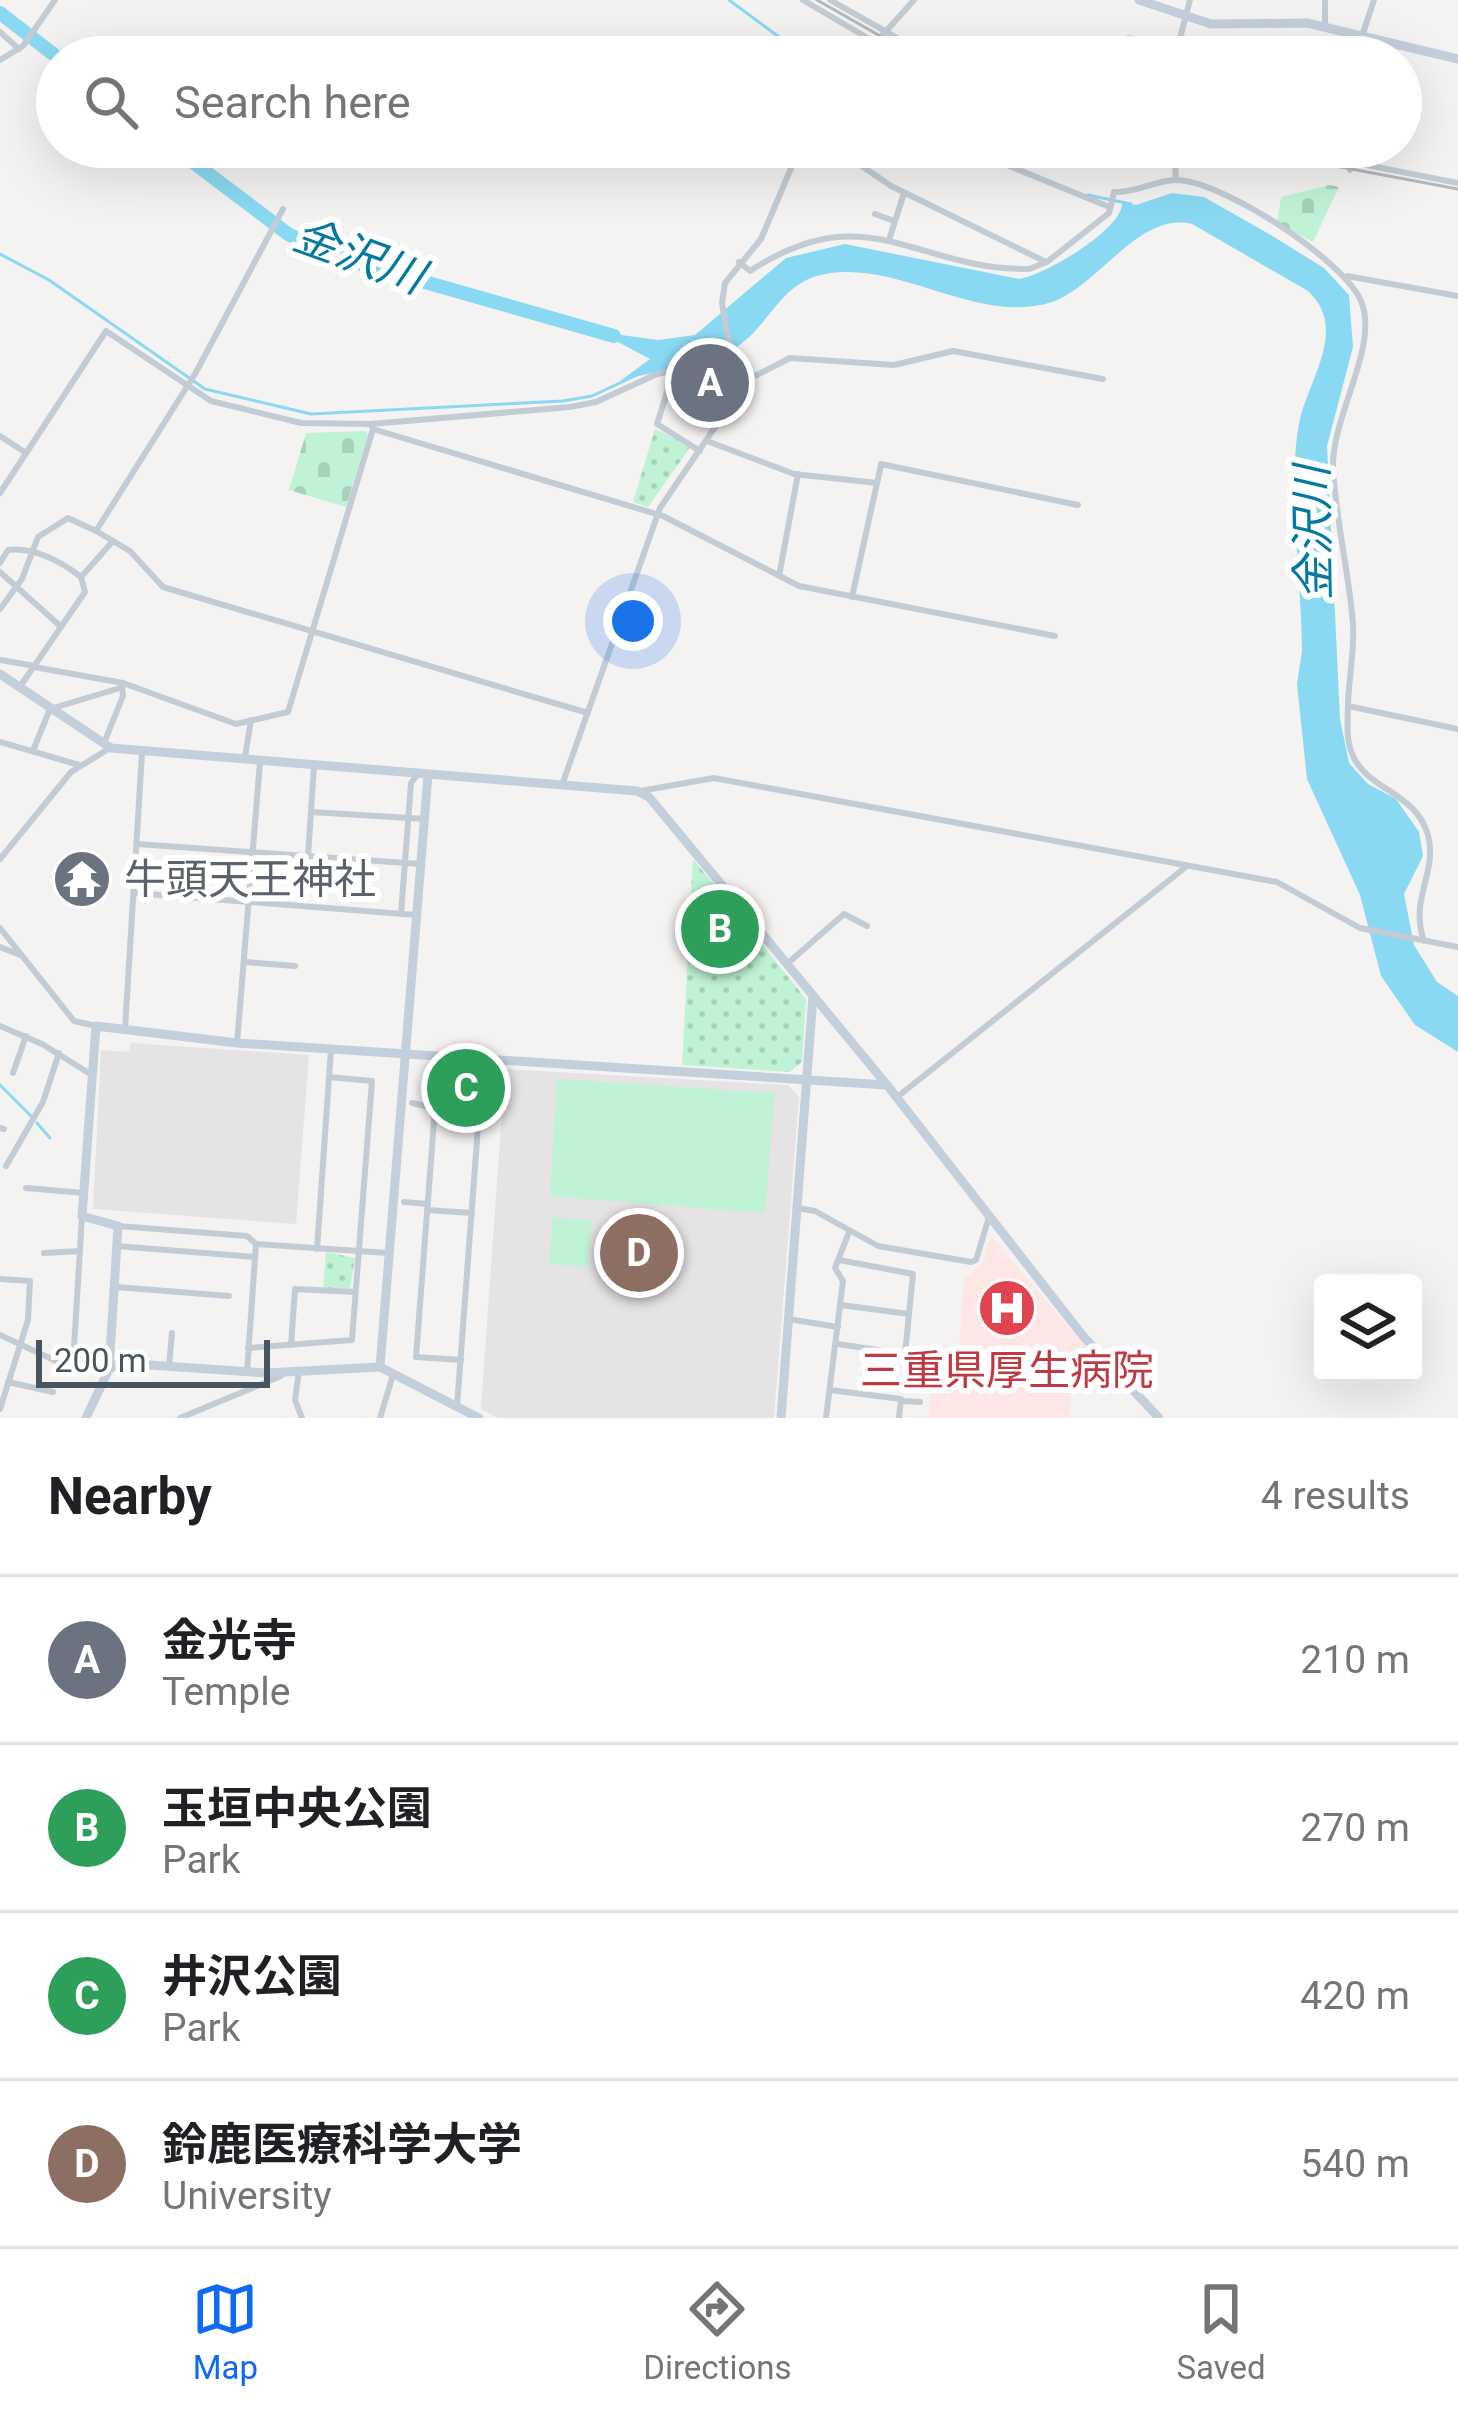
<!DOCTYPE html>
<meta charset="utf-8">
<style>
:root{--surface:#fff;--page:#f2f2f2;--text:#202124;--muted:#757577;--line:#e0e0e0;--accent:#0f69f2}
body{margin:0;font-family:Roboto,"Noto Sans JP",sans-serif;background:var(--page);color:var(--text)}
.controls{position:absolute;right:36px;bottom:36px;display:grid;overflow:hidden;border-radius:12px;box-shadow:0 12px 48px #0002}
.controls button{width:108px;height:108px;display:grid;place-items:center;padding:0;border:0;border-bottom:3px solid var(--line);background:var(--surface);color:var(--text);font:60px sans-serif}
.scale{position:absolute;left:36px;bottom:30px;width:234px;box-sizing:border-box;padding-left:12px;border:6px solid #485561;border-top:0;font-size:33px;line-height:42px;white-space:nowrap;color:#485561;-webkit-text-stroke:9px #fff;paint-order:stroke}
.you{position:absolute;left:633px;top:621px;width:42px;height:42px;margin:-30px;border:9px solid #fff;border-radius:50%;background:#1a73e8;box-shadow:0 0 0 18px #1a73e833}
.badge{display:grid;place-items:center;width:78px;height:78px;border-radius:50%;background:var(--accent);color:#fff;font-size:39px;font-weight:700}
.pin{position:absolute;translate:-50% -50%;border:6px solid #fff;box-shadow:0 3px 12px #0006}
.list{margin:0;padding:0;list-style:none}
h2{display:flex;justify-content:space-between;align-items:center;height:156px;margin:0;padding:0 48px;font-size:51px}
h2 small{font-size:39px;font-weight:400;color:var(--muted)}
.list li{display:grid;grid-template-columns:78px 1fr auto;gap:36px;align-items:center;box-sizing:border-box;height:168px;padding:0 48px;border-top:3px solid var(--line)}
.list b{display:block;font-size:45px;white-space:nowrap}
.list p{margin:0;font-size:39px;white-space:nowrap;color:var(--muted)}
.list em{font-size:39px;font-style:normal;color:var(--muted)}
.icon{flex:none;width:66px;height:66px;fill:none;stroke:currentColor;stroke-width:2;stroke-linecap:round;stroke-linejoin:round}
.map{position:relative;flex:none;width:1458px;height:1418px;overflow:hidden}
.search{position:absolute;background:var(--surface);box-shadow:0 12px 48px #0002;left:36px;right:36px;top:36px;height:132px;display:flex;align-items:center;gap:30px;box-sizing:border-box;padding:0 42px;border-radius:66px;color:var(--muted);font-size:45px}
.sheet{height:828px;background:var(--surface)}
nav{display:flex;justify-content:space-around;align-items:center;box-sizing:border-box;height:168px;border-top:3px solid var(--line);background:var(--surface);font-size:33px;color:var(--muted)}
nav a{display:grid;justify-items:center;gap:6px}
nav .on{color:var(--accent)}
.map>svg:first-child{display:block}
.education{fill:#e6e3e4}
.medical{fill:#fde7e4}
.grass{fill:url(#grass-dots)}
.cemetery{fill:url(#cemetery-stones)}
.garden{fill:#c0f3d6}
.water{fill:#8ad9f2}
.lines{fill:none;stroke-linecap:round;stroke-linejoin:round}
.stream{stroke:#8ad9f2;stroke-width:3}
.river{stroke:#8ad9f2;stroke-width:14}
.street{stroke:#c3ccd4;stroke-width:6}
.secondary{stroke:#c4cfdc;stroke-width:9}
.rail{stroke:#b4b7bd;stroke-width:3}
.labels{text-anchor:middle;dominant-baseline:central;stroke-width:12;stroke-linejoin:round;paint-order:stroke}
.worship-label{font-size:42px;fill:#5b616d;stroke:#fff;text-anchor:start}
.health-label{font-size:42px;fill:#be3a42;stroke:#fff}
.water-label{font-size:45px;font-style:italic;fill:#057aa1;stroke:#fff}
</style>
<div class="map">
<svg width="1458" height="1418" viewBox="0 0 1458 1418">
<defs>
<pattern id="grass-dots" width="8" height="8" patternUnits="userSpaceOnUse" patternTransform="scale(3)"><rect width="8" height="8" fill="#c0f3d6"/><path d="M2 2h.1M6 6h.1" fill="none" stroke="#a6d2ba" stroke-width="1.8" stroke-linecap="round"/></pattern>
<pattern id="cemetery-stones" width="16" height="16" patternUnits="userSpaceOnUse" patternTransform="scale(3)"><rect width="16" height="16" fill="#c0f3d6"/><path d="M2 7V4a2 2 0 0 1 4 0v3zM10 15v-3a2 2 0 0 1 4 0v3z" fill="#a6d2ba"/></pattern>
</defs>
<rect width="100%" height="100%" fill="#f5f2f2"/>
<g class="education">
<path d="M 131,1043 L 309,1055 L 296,1224 L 93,1209 L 101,1050 L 129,1052 Z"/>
<path d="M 505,1069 L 788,1085 L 799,1097 L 774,1418 L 498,1418 L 481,1409 Z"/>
</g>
<path class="medical" d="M 991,1236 L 1076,1336 L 1123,1384 L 1072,1384 L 1069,1418 L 929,1418 L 932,1378 L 957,1381 L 964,1279 L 982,1263 Z"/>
<g class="grass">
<path d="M 1127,34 L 1177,45 L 1172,57 L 1122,57 Z"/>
<path d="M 655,429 L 691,446 L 648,507 L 633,502 Z"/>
<path d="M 693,859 L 806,999 L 802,1062 L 790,1072 L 682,1065 Z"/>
<path d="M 326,1252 L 355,1258 L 350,1289 L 323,1288 Z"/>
</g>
<g class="cemetery">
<path d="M 1330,185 L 1339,187 L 1313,242 L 1277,223 L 1281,197 Z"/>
<path d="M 365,431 L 368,435 L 346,507 L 289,490 L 306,433 Z"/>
</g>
<g class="garden">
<path d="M 557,1079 L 775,1093 L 765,1213 L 550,1196 Z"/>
<path d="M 553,1217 L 592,1220 L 588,1267 L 549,1264 Z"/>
</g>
<path class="water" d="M 1172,193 L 1204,197 L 1269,234 L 1324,268 L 1349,295 L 1353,347 L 1327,446 L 1340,719 L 1349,763 L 1368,784 L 1396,799 L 1419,832 L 1423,856 L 1404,894 L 1414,945 L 1437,982 L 1458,996 L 1458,1052 L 1415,1025 L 1381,976 L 1360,895 L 1307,779 L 1297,684 L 1302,651 C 1302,589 1287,474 1300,419 C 1310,377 1348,328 1308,291 L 1192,224 C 1139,211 1099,286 1052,302 C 977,326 901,260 825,274 C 780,282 770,326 735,348 C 702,368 656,370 620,381 L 650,359 L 599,332 L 658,340 L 695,335 L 786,258 L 845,244 L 1019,279 C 1045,275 1123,229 1122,203 L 1136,205 Z"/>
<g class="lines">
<g class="stream">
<path d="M 729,0 L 806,57"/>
<path d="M 977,147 L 1019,167"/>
<path d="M 1088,195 L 1131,204"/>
<path d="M 0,254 L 49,280 L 205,389 L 311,414 L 563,401 L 592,396 L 639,374"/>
<path d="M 0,1085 L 31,1116"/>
<path d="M 37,1123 L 50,1138"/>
</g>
<g class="river">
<path d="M 0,13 L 57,57"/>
<path d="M 173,147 L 288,234 L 330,255 L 614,336"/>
</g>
<g class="street">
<path d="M 803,0 L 876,43"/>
<path d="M 830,0 L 931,57"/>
<path d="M 1325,27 L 1325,0"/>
<path d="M 0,32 L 19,49"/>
<path d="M 1362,36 L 1374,0"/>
<path d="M 876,45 L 893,57"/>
<path d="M 863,57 L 914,0"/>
<path d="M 1175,57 L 1190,0"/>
<path d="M 1355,57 L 1360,36"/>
<path d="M 0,60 L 23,46 L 55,0"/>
<path d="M 834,147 L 891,186 L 1046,262"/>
<path d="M 963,147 L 1107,206"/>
<path d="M 1174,147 L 1176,180"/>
<path d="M 1351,162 L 1458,183"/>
<path d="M 1350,170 L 1354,147"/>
<path d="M 283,209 L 195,374 L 96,531 L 130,551 L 163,587 L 588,713"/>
<path d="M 875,214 L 894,221"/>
<path d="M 889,240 L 904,193"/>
<path d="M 739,262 L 750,271 C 868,194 914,270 1029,269 L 1047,262 L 1109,213 L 1114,192 C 1136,193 1153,181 1175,180 C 1220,179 1344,260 1361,301 C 1380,346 1331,416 1333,469 C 1336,518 1347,565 1352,613 C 1356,642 1349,675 1348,704 C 1348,722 1345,741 1354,758 C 1371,791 1416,793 1428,835 C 1438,873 1409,898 1424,941"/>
<path d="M 1347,276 L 1458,296"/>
<path d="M 673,373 L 657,424 L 700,451"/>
<path d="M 734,378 L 755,376 L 790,358 L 894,365 L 953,351 L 1103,379"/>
<path d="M 371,424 L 570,407 L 596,402 L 657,374 L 733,358"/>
<path d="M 0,436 L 26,453"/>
<path d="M 707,441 L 794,474 L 877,483"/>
<path d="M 881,464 L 1078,505"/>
<path d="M 0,493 L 106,331 L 211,401 L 301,423 L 371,424 L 373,429 L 663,516 L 799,586 L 1055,636"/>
<path d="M 0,563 L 8,550 C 35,547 60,561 81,577"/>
<path d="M 0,572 L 59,625"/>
<path d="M 779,576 L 798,474"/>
<path d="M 852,597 L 881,465"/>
<path d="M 0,609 L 22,579 L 38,537 L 68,518 L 96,531"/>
<path d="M 0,660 L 35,666"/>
<path d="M 34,667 L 123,683 L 236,724 L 288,712 L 373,429"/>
<path d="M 19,688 L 85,592 L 81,577 L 113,541"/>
<path d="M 1348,706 L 1458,729"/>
<path d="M 0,742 L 79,765"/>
<path d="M 104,743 L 123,696 L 122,685"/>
<path d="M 34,748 L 50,709 L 120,688"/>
<path d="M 245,757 L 251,720"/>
<path d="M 562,785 L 660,508 L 728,408 L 733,369 L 722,303 L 725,283 L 761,239 L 800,147"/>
<path d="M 640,791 L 714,778 L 1277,882 L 1360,928 L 1458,947"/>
<path d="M 311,812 L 425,819"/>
<path d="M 137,844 L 420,864"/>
<path d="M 308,856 L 314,766"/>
<path d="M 0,859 L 71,772 L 110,748"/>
<path d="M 134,893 L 416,915"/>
<path d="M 401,914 L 411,783 L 418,774"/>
<path d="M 0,928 L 74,1021 L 96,1026"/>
<path d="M 0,947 L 20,955"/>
<path d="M 245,962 L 295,966"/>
<path d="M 787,964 L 844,914 L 867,926"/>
<path d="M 0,1026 L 42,1044 L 92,1075"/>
<path d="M 125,1029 L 142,753"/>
<path d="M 237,1043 L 260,762"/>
<path d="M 13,1073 L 26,1036"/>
<path d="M 896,1098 L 1187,866"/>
<path d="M 412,1103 L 435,1108"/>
<path d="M 0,1128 L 4,1129"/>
<path d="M 6,1166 L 43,1102 L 59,1053"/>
<path d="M 26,1188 L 84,1193"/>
<path d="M 404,1202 L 428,1204"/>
<path d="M 797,1208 L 815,1211 L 878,1246 L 971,1262 L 976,1260 L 989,1217"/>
<path d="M 427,1210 L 472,1213"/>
<path d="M 118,1226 L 247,1236 L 256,1244"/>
<path d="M 116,1246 L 255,1257"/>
<path d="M 317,1249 L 331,1049"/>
<path d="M 44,1253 L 80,1251"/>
<path d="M 0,1279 L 30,1281 L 28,1320 L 0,1409"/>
<path d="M 116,1287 L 229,1296"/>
<path d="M 841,1305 L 909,1314"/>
<path d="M 788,1319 L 838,1327"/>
<path d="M 0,1335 L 56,1361 L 109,1369"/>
<path d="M 838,1344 L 905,1354 L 913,1274 L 839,1260"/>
<path d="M 291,1345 L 295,1289 L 355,1292"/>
<path d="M 248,1348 L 352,1340 L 372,1081 L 329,1077"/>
<path d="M 461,1360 L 416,1357 L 435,1108 L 479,1112"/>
<path d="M 73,1364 L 82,1216"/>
<path d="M 169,1366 L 172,1333"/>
<path d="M 299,1370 L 295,1400 L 302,1418"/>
<path d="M 247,1372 L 256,1244 L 388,1253"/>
<path d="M 8,1382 L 53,1392"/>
<path d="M 830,1390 L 901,1399 L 899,1418"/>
<path d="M 901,1401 L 920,1402"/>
<path d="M 457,1406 L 483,1060"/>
<path d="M 180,1418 L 281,1376"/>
<path d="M 380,1418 L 393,1375"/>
<path d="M 826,1418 L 843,1281 L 835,1268 L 849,1232"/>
</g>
<g class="secondary">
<path d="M 1139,0 L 1211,24 L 1307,23 L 1458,59"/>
<path d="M 0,674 L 111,748 L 637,791 L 649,797 L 887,1085 L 1083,1336 L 1159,1418"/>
<path d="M 380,1367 L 428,775"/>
<path d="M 109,1369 L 118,1226 L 82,1216 L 96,1026 L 237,1043 L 887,1085"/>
<path d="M 86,1418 L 109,1369 L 120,1363 L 266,1373 L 380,1367 L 479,1418"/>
<path d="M 781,1418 L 813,996"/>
</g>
<g class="rail">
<path d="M 817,0 L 917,57"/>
<path d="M 1234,147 L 1458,189"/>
</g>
</g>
<defs>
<g id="temple-disc" transform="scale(3)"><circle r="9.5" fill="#6b7280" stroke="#fff"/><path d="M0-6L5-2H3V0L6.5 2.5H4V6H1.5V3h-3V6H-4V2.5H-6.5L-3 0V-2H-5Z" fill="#fff"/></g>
<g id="hospital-disc" transform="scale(3)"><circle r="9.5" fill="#e0444e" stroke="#fff"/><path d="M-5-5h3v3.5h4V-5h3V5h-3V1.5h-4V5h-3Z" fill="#fff"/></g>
</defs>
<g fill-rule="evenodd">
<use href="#temple-disc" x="82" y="879"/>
<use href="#hospital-disc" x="1007" y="1308"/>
</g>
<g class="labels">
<g class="worship-label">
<text x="124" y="879">牛頭天王神社</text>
</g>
<g class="health-label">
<text x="1007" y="1370">三重県厚生病院</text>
</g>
<g class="water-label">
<text transform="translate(359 256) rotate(20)">金沢川</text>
<text transform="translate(1313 533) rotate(-91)">金沢川</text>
</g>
</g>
</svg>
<div class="controls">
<button><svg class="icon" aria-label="layers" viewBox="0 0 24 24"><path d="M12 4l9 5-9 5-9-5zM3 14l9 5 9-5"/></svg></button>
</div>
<div class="scale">200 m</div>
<div class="you"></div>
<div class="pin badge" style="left:710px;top:383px;background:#6b7280">A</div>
<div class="pin badge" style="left:720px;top:929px;background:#2e9e5b">B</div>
<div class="pin badge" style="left:466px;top:1088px;background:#2e9e5b">C</div>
<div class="pin badge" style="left:639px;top:1253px;background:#8d6e63">D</div>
<div class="search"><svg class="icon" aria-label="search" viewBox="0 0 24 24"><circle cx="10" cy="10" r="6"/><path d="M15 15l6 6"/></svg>Search here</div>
</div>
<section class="sheet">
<h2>Nearby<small>4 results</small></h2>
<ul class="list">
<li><span class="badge" style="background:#6b7280">A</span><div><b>金光寺</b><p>Temple</p></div><em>210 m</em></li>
<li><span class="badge" style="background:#2e9e5b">B</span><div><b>玉垣中央公園</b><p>Park</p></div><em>270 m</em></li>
<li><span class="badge" style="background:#2e9e5b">C</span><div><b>井沢公園</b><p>Park</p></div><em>420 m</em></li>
<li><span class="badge" style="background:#8d6e63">D</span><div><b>鈴鹿医療科学大学</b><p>University</p></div><em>540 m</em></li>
</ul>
</section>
<nav>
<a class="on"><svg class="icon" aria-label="map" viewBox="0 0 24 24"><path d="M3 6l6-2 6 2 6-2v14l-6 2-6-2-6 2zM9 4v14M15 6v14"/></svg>Map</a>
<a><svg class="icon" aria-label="directions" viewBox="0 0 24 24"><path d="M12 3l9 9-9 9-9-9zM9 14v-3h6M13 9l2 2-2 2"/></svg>Directions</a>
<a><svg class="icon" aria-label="saved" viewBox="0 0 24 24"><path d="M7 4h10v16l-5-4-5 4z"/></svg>Saved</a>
</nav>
